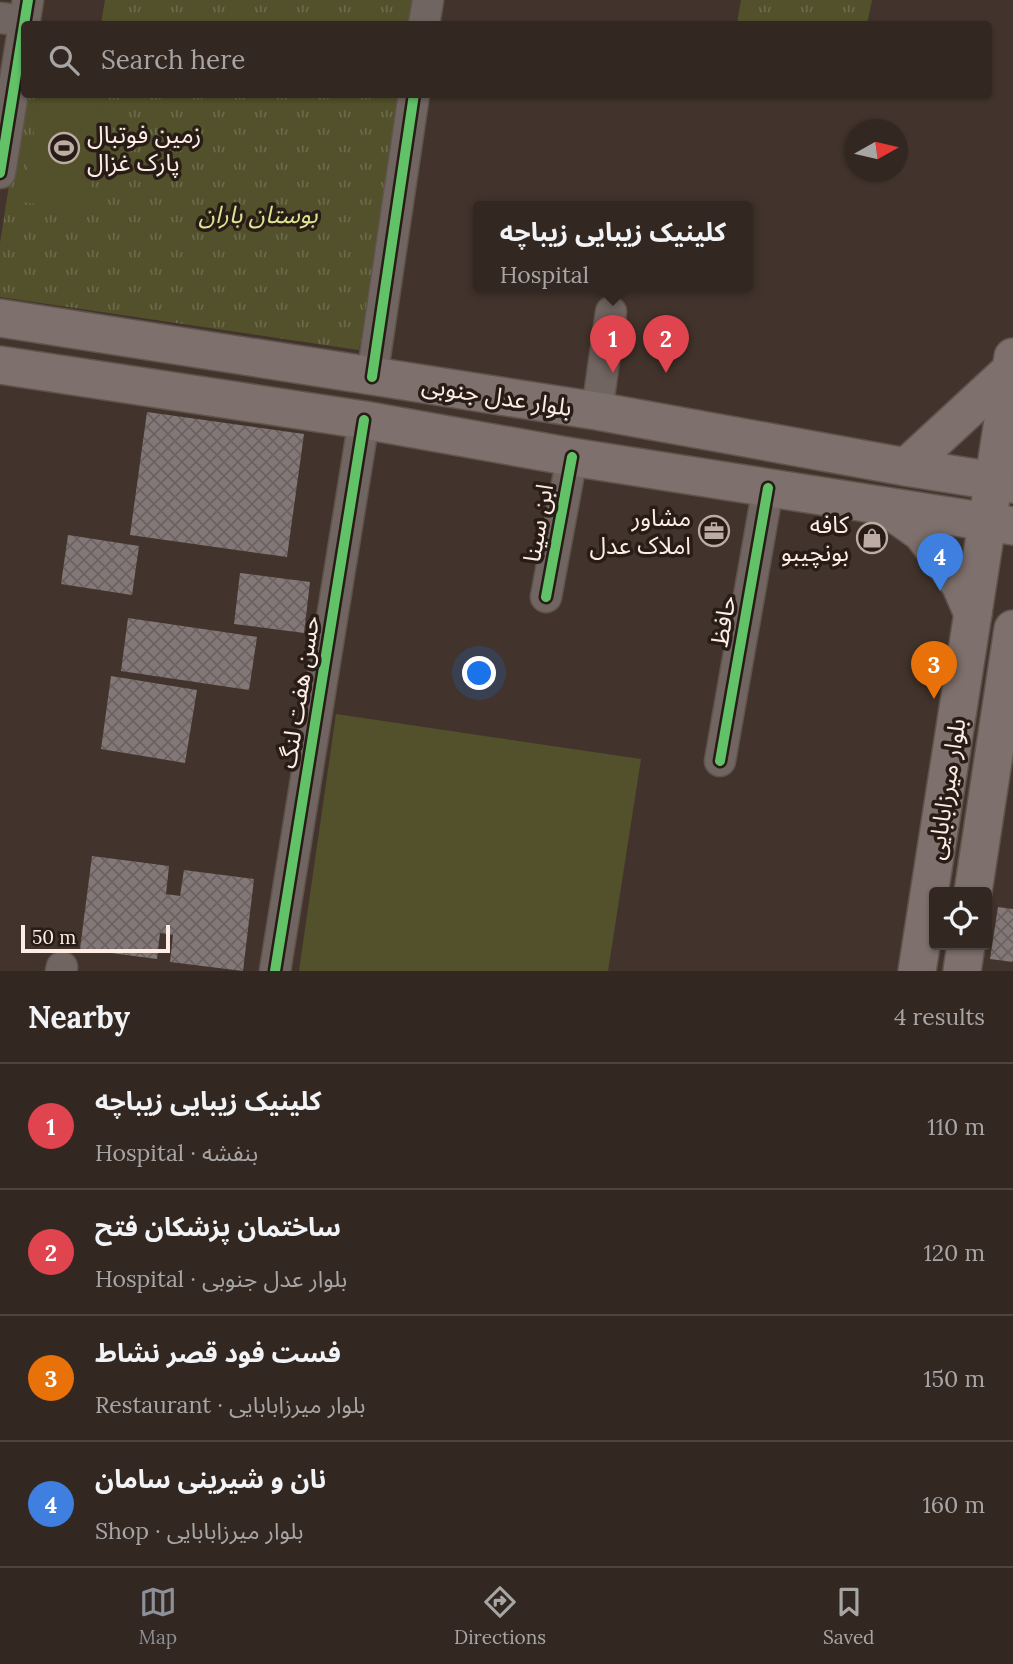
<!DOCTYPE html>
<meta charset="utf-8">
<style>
:root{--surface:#322721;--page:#3a2f2a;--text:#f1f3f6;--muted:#a8a5a5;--line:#4d443f;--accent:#8c9099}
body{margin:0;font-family:Lora,"Noto Sans Arabic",serif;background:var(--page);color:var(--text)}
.controls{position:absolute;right:21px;bottom:21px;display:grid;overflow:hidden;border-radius:7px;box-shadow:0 2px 5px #0004}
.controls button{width:63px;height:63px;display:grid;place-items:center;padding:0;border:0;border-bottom:2px solid var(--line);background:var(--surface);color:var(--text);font:35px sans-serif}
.compass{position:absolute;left:845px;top:119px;width:63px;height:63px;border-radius:50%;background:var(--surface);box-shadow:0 2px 5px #0004;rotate:82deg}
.scale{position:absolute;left:21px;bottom:18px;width:149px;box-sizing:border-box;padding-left:7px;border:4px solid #feede5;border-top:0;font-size:19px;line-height:24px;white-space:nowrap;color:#feede5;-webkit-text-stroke:5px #281c16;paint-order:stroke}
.you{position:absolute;left:480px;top:674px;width:24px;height:24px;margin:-18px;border:5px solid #fff;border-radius:50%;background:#1a73e8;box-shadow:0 0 0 10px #1a73e833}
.badge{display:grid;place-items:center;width:46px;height:46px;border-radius:50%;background:var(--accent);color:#fff;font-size:23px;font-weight:700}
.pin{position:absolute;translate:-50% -58px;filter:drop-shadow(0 2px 4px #0008)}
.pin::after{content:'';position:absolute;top:37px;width:24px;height:21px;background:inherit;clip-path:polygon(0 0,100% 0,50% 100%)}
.popup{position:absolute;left:473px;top:201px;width:280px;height:91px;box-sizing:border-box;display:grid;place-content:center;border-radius:7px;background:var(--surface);filter:drop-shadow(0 2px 5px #0005);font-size:23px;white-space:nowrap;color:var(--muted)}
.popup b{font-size:26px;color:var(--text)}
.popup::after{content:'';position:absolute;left:50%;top:100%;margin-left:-14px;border:14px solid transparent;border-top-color:var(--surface)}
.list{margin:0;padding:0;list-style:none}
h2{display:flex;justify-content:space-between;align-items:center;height:91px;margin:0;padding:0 28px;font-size:30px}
h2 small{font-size:23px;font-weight:400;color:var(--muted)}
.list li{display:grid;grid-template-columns:46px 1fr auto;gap:21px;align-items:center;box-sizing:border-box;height:126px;padding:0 28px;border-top:2px solid var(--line)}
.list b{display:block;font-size:26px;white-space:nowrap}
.list p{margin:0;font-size:23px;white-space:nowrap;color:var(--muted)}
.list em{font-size:23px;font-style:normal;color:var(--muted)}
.icon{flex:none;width:38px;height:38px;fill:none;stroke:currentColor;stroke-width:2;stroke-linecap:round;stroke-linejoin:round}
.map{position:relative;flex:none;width:1013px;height:971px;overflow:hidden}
.search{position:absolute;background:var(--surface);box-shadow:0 2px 5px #0004;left:21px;right:21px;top:21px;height:77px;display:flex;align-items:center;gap:18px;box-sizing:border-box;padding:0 24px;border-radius:7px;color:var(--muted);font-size:26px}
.sheet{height:595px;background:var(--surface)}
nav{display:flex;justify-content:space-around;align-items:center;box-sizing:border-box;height:98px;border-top:2px solid var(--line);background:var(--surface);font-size:19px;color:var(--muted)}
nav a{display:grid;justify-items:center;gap:4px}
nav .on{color:var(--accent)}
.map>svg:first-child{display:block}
.grass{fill:url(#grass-tufts)}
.garden{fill:#52512c}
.building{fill:url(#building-cross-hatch)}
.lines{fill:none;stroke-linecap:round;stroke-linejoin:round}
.minor-casing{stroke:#5f534b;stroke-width:33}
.major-casing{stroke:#5f534b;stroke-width:40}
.minor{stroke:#706560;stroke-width:30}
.major{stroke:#7e706c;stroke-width:37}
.cycleway-casing{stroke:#281c16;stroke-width:15}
.cycleway{stroke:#61c268;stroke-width:10}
.labels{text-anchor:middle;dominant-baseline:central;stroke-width:7;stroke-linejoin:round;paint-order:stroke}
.poi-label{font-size:24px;fill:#feede5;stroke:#281c16;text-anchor:end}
.park-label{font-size:24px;font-style:italic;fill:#dee390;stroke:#281c16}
.street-label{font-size:24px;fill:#feede5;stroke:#281c16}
</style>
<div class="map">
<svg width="1013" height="971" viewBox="0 0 1013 971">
<defs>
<pattern id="grass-tufts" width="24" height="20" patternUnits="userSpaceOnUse" patternTransform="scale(1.75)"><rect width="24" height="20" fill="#52512c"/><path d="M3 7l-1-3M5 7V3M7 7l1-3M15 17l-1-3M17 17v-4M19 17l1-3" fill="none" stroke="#6c6a4a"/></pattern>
<pattern id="building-cross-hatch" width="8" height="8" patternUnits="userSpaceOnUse" patternTransform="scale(1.75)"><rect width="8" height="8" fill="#837877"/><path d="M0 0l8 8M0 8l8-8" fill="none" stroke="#6a6260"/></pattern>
</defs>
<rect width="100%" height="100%" fill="#42342c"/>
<g class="grass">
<path d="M 105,0 L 416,0 L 412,24 L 101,24 Z"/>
<path d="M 741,0 L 872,0 L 867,24 L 737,24 Z"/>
<path d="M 24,89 L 24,94 L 401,95 L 359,350 L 0,297 L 0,243 Z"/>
</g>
<g class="garden">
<path d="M 40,94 L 105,95 L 88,212 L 23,202 Z"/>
<path d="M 336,714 L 641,759 L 608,971 L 299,971 Z"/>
</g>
<g class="building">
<path d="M 147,412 L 304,434 L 287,557 L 130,535 Z"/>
<path d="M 68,535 L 139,546 L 132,595 L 61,584 Z"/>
<path d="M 240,573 L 310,582 L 304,633 L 234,624 Z"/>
<path d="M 128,618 L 257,637 L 249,690 L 121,671 Z"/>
<path d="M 111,676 L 197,690 L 185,763 L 101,749 Z"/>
<path d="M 92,856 L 169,866 L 166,894 L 180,896 L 184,870 L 254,879 L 243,971 L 170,962 L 173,935 L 160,933 L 157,959 L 80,949 Z"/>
<path d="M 998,907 L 1013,909 L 1013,962 L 990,959 Z"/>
</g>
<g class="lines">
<g class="minor-casing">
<g id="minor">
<path d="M 0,18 L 25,21"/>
<path d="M 424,24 L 428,0"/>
<path d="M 0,173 L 28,0"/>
<path d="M 372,377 L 414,94"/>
<path d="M 597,411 L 611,312"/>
<path d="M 546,597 L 572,457"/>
<path d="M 720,761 L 768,488"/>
<path d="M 61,971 L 62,967"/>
<path d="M 275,971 L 364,420"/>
</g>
</g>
<g class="major-casing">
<g id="major">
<path d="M 0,318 L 597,411 L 906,467 L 1013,484"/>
<path d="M 0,365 L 364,420 L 572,457 L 1013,526"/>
<path d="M 906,467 L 1011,370"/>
<path d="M 888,509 L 922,533 L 960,584 L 973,614"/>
<path d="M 973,892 L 1013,629"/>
<path d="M 917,971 L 1013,357"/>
<path d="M 962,971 L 966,945"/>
</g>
</g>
<use href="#minor" class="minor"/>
<use href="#major" class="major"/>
<g class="cycleway-casing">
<g id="cycleway">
<path d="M 0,173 L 28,0"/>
<path d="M 372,377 L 414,94"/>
<path d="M 546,597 L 572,457"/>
<path d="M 720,761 L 768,488"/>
<path d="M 275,971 L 364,420"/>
</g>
</g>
<use href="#cycleway" class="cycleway"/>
</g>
<defs>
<g id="stadium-ring" transform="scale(1.575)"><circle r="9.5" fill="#281c16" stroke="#bcaca4" stroke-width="1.5"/><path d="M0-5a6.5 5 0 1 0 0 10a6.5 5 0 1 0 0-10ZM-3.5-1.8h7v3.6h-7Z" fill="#bcaca4"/></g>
<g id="office-ring" transform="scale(1.575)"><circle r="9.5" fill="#281c16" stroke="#bcaca4" stroke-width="1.5"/><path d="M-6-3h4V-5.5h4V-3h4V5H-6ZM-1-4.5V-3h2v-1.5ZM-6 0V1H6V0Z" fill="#bcaca4"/></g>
<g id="shop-ring" transform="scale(1.575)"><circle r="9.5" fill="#281c16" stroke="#bcaca4" stroke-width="1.5"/><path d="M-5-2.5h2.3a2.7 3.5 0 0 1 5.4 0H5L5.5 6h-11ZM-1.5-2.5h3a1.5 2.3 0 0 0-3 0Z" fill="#bcaca4"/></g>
</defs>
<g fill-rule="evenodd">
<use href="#stadium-ring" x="64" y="148"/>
<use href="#office-ring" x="714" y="531"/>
<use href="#shop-ring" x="872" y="538"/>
</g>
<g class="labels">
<g class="poi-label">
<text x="87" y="134" text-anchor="start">زمین فوتبال<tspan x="87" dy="28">پارک غزال</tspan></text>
<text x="691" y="517">مشاور<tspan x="691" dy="28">املاک عدل</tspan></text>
<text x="849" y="524">کافه<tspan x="849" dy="28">بونچیبو</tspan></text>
</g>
<g class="park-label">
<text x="258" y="214">بوستان باران</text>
</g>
<g class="street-label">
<text transform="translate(497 396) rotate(9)">بلوار عدل جنوبی</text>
<text transform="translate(538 523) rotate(-80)">ابن سینا</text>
<text transform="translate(723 621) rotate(-80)">حافظ</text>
<text transform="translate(299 692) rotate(-81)">حسن هفت لنگ</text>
<text transform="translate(946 789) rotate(-81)">بلوار میرزابابایی</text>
</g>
</g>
</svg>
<div class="controls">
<button><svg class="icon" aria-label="locate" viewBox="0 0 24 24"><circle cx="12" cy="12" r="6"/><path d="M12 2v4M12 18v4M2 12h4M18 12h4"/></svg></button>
</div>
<svg class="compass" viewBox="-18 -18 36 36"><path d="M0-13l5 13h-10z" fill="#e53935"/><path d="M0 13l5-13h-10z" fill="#a8a5a5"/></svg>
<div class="scale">50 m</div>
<div class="you"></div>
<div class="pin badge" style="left:613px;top:373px;background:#e0444e">1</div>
<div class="popup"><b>کلینیک زیبایی زیباچه</b>Hospital</div>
<div class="pin badge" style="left:666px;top:373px;background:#e0444e">2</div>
<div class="pin badge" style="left:934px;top:699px;background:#e8710a">3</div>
<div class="pin badge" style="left:940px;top:591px;background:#3f7fe0">4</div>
<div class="search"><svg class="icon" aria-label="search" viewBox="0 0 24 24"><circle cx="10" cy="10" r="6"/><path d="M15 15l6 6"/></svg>Search here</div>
</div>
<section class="sheet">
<h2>Nearby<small>4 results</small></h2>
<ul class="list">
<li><span class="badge" style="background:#e0444e">1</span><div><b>کلینیک زیبایی زیباچه</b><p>Hospital · بنفشه</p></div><em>110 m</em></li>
<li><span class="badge" style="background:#e0444e">2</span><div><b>ساختمان پزشکان فتح</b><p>Hospital · بلوار عدل جنوبی</p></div><em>120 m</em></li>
<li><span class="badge" style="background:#e8710a">3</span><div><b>فست فود قصر نشاط</b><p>Restaurant · بلوار میرزابابایی</p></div><em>150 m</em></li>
<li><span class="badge" style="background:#3f7fe0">4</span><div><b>نان و شیرینی سامان</b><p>Shop · بلوار میرزابابایی</p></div><em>160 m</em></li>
</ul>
</section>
<nav>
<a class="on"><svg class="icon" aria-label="map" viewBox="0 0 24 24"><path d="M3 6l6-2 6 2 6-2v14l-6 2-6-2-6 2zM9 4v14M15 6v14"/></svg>Map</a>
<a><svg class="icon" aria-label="directions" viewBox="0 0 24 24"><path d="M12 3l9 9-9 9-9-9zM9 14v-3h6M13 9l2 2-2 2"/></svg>Directions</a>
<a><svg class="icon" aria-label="saved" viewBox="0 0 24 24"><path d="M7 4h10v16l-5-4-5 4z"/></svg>Saved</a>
</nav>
